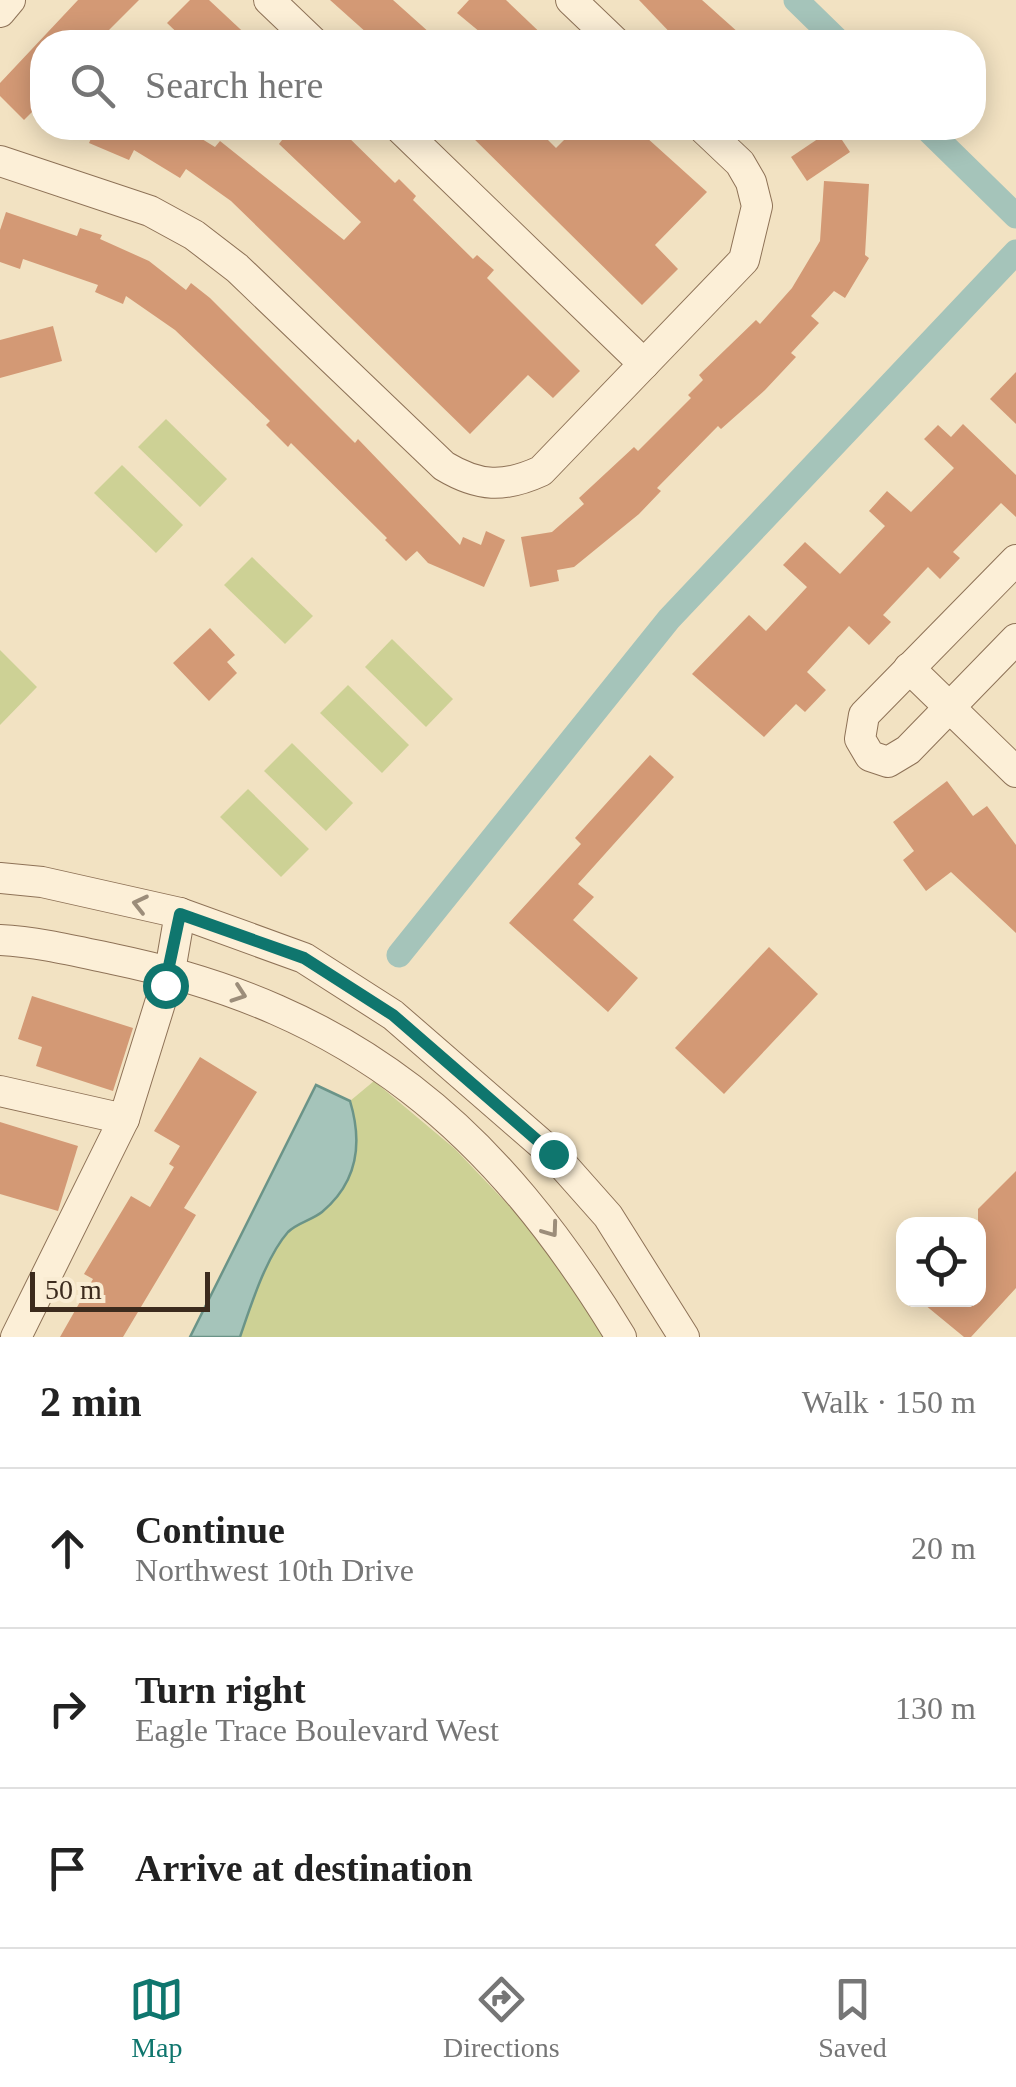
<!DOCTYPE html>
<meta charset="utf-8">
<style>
:root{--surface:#fff;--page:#f2f2f2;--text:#222;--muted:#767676;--line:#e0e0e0;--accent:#0f766e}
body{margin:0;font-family:"Times New Roman",serif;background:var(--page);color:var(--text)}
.controls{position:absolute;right:30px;bottom:30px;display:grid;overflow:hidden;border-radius:20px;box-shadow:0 5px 25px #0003}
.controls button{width:90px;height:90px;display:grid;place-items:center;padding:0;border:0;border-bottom:2px solid var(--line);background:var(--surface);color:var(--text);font:50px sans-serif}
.scale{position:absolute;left:30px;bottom:25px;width:180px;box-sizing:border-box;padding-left:10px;border:5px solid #3c2b1d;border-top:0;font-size:28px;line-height:35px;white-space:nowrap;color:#3c2b1d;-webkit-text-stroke:8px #f9ecd3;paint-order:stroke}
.stop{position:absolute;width:30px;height:30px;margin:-22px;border:8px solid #0f766e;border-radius:50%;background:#fff}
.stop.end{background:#0f766e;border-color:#fff;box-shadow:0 2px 10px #0008}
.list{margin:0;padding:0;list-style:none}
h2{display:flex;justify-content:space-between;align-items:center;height:130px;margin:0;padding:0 40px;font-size:42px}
h2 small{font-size:32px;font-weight:400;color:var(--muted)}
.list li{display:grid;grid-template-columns:65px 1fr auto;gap:30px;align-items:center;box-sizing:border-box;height:160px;padding:0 40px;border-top:2px solid var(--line)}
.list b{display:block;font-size:38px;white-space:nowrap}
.list p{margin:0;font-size:32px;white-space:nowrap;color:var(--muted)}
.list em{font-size:32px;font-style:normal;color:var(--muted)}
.icon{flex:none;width:55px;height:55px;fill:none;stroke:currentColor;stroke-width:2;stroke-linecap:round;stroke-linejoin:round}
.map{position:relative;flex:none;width:1016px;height:1337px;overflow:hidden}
.search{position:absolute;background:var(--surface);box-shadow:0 5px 25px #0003;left:30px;right:30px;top:30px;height:110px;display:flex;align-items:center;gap:25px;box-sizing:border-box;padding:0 35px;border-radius:40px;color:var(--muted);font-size:38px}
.sheet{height:610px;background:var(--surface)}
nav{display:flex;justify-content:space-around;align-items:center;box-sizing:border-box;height:140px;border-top:2px solid var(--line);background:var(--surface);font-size:28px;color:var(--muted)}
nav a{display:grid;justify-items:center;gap:5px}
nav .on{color:var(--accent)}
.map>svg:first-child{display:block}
.green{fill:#cdd195}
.water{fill:#a5c4ba;stroke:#6b9488;stroke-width:2.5}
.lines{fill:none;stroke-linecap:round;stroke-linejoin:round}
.canal{stroke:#a5c4ba;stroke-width:25}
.building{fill:#d39975}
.street-casing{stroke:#8e7257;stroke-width:32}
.street{stroke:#fcefd7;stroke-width:30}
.oneway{stroke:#9c8d7a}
.route{stroke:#0f766e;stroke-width:12}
</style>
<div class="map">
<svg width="1016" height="1337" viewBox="0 0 1016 1337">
<rect width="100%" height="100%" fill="#f2e2c2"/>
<g class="green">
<path d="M 166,419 L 227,479 L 200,507 L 138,447 Z"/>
<path d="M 122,465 L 183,525 L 156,553 L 94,493 Z"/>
<path d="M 252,557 L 313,616 L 285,644 L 224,585 Z"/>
<path d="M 392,639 L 453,699 L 426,727 L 365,667 Z"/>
<path d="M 0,650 L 37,687 L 0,725 Z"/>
<path d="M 348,685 L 409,745 L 382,773 L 320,713 Z"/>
<path d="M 292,743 L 353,803 L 326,831 L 264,771 Z"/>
<path d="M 248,789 L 309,849 L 281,877 L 220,817 Z"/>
<path d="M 374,1081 L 455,1149 L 535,1233 L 613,1337 L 240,1337 C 251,1305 266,1257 288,1232 C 297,1223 312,1220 322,1212 C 358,1182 363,1144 350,1101 Z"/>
</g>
<path class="water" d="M 316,1085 L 350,1101 C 363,1144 358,1182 322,1212 C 312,1220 297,1223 288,1232 C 266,1257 251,1305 240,1337 L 190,1337 Z"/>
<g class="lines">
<g class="canal">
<path d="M 796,0 L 839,42"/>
<path d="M 926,128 L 1016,216"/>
<path d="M 399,955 L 669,619 L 1016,252"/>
</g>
</g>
<g class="building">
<path d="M 78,0 L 139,0 L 97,42 L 42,42 L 42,102 L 24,120 L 0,96 L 0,83 Z"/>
<path d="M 190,0 L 209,0 L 254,42 L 187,42 L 167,23 Z"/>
<path d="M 330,0 L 393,0 L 440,42 L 377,42 Z"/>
<path d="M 469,0 L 506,0 L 550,42 L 492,42 L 457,13 Z"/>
<path d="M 639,0 L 702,0 L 749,42 L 679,42 Z"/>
<path d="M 96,128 L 184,128 L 215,147 L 220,141 L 344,240 L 361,222 L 279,144 L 282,140 L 270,128 L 339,128 L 395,183 L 399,179 L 416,196 L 413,200 L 473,259 L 477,255 L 494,270 L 487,278 L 580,371 L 553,398 L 528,375 L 470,434 L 231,201 L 186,169 L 180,178 L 134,150 L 129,160 L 89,143 Z"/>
<path d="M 463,128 L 536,128 L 556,148 L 576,128 L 636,128 L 707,192 L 655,245 L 678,269 L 642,305 Z"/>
<path d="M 834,128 L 850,152 L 807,181 L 791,157 Z"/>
<path d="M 824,181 L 869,184 L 865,255 L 869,258 L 845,298 L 834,291 L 811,316 L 819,323 L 791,353 L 796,357 L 765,390 L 721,429 L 718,426 L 657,488 L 661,491 L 639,514 L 574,567 L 557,570 L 559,581 L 530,587 L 521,537 L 552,532 L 584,504 L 579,498 L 634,447 L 638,451 L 691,398 L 688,395 L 703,380 L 699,375 L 756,320 L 760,324 L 792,288 L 820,241 Z"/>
<path d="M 6,212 L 77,236 L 80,228 L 102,235 L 100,239 L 149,261 L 186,290 L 191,283 L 210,298 L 355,443 L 358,439 L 460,545 L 463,537 L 481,545 L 486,531 L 505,540 L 484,587 L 428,563 L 417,551 L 406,561 L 385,540 L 387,538 L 291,443 L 288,447 L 266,425 L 270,421 L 175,330 L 126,296 L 123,304 L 95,292 L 98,285 L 23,259 L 20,269 L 0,262 L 0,230 Z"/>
<path d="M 53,326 L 62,361 L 0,378 L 0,340 Z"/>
<path d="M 1016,372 L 1016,424 L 990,399 Z"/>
<path d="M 963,424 L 1016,475 L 1016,517 L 1001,503 L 953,552 L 960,558 L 940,579 L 928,567 L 883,615 L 891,622 L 869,645 L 849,626 L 807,672 L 826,690 L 805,712 L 796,704 L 764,737 L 692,674 L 749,615 L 766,631 L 807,587 L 783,565 L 805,542 L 840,574 L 885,526 L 869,511 L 887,491 L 911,512 L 954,468 L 924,439 L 938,425 L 951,437 Z"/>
<path d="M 210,628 L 235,655 L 227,662 L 237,673 L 209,701 L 173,663 Z"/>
<path d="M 650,755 L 674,777 L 578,884 L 594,897 L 573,920 L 638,978 L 608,1012 L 509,923 L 581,844 L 575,838 Z"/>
<path d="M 947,781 L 973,816 L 987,806 L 1016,845 L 1016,933 L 951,872 L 926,891 L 903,860 L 914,851 L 893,822 Z"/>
<path d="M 769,947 L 818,994 L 724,1094 L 675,1048 Z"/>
<path d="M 32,996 L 133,1028 L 113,1091 L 36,1066 L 42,1047 L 18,1039 Z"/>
<path d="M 200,1057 L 257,1092 L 184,1208 L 196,1215 L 123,1337 L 60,1337 L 93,1279 L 84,1274 L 131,1196 L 150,1207 L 174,1167 L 169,1164 L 180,1146 L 154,1131 Z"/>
<path d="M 0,1122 L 78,1146 L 58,1211 L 0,1194 Z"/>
<path d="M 1016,1171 L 1016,1288 L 971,1337 L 964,1337 L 919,1300 L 978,1300 L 978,1209 Z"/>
</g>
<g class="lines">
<g class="street-casing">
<g id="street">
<path d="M 269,0 L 313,42"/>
<path d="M 571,0 L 615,42"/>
<path d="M 0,12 L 10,0"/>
<path d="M 400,128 L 644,364"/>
<path d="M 0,161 L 150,211 L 194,235 L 237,268 L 444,466 C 479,487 504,488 541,471 L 744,260 L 757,206 L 751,182 L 740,163 L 703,128"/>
<path d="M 1016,560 L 864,715 L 860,739 L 870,756 L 888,762 L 908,750 L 1016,639"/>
<path d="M 909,668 L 1016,772"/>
<path d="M 0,878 L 42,882 L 180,913 L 304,958 L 393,1015 L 553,1154 L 608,1216 L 684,1337"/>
<path d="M 0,940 C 38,942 75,951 113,959 C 355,1009 495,1129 621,1337"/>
<path d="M 0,1091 L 124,1119"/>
<path d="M 16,1337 L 124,1119 L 170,971 L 180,913"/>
</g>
</g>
<use href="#street" class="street"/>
</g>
<defs><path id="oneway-chevron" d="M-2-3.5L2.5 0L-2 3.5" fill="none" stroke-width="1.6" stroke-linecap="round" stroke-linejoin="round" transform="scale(2.5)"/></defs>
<g class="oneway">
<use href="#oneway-chevron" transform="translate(140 904) rotate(-167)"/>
<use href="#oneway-chevron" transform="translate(239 994) rotate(19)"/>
<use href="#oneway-chevron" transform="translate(551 1230) rotate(54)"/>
</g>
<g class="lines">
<path class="route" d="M 165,985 L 180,914 L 304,958 L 393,1015 L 553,1154"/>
</g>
</svg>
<div class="controls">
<button><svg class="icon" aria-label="locate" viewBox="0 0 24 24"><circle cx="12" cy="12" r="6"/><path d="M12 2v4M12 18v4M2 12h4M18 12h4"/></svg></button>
</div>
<div class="scale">50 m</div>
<div class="stop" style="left:165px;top:985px"></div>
<div class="stop end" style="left:553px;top:1154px"></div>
<div class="search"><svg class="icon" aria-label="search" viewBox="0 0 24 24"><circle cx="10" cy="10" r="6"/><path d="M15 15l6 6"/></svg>Search here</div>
</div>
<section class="sheet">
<h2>2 min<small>Walk · 150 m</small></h2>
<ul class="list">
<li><svg class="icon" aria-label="ahead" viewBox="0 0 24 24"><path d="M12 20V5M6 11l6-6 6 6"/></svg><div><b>Continue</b><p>Northwest 10th Drive</p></div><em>20 m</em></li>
<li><svg class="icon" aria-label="right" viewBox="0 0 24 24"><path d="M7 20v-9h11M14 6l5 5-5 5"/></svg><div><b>Turn right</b><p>Eagle Trace Boulevard West</p></div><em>130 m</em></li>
<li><svg class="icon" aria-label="arrive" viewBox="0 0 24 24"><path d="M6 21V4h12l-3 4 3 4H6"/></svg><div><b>Arrive at destination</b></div></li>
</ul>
</section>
<nav>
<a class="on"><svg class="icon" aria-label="map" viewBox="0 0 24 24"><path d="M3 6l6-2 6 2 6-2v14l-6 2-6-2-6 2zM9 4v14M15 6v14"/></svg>Map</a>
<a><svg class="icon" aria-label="directions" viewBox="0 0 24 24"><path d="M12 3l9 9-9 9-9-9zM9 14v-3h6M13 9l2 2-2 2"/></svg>Directions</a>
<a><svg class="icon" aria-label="saved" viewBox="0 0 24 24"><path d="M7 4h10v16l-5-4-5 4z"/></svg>Saved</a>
</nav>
